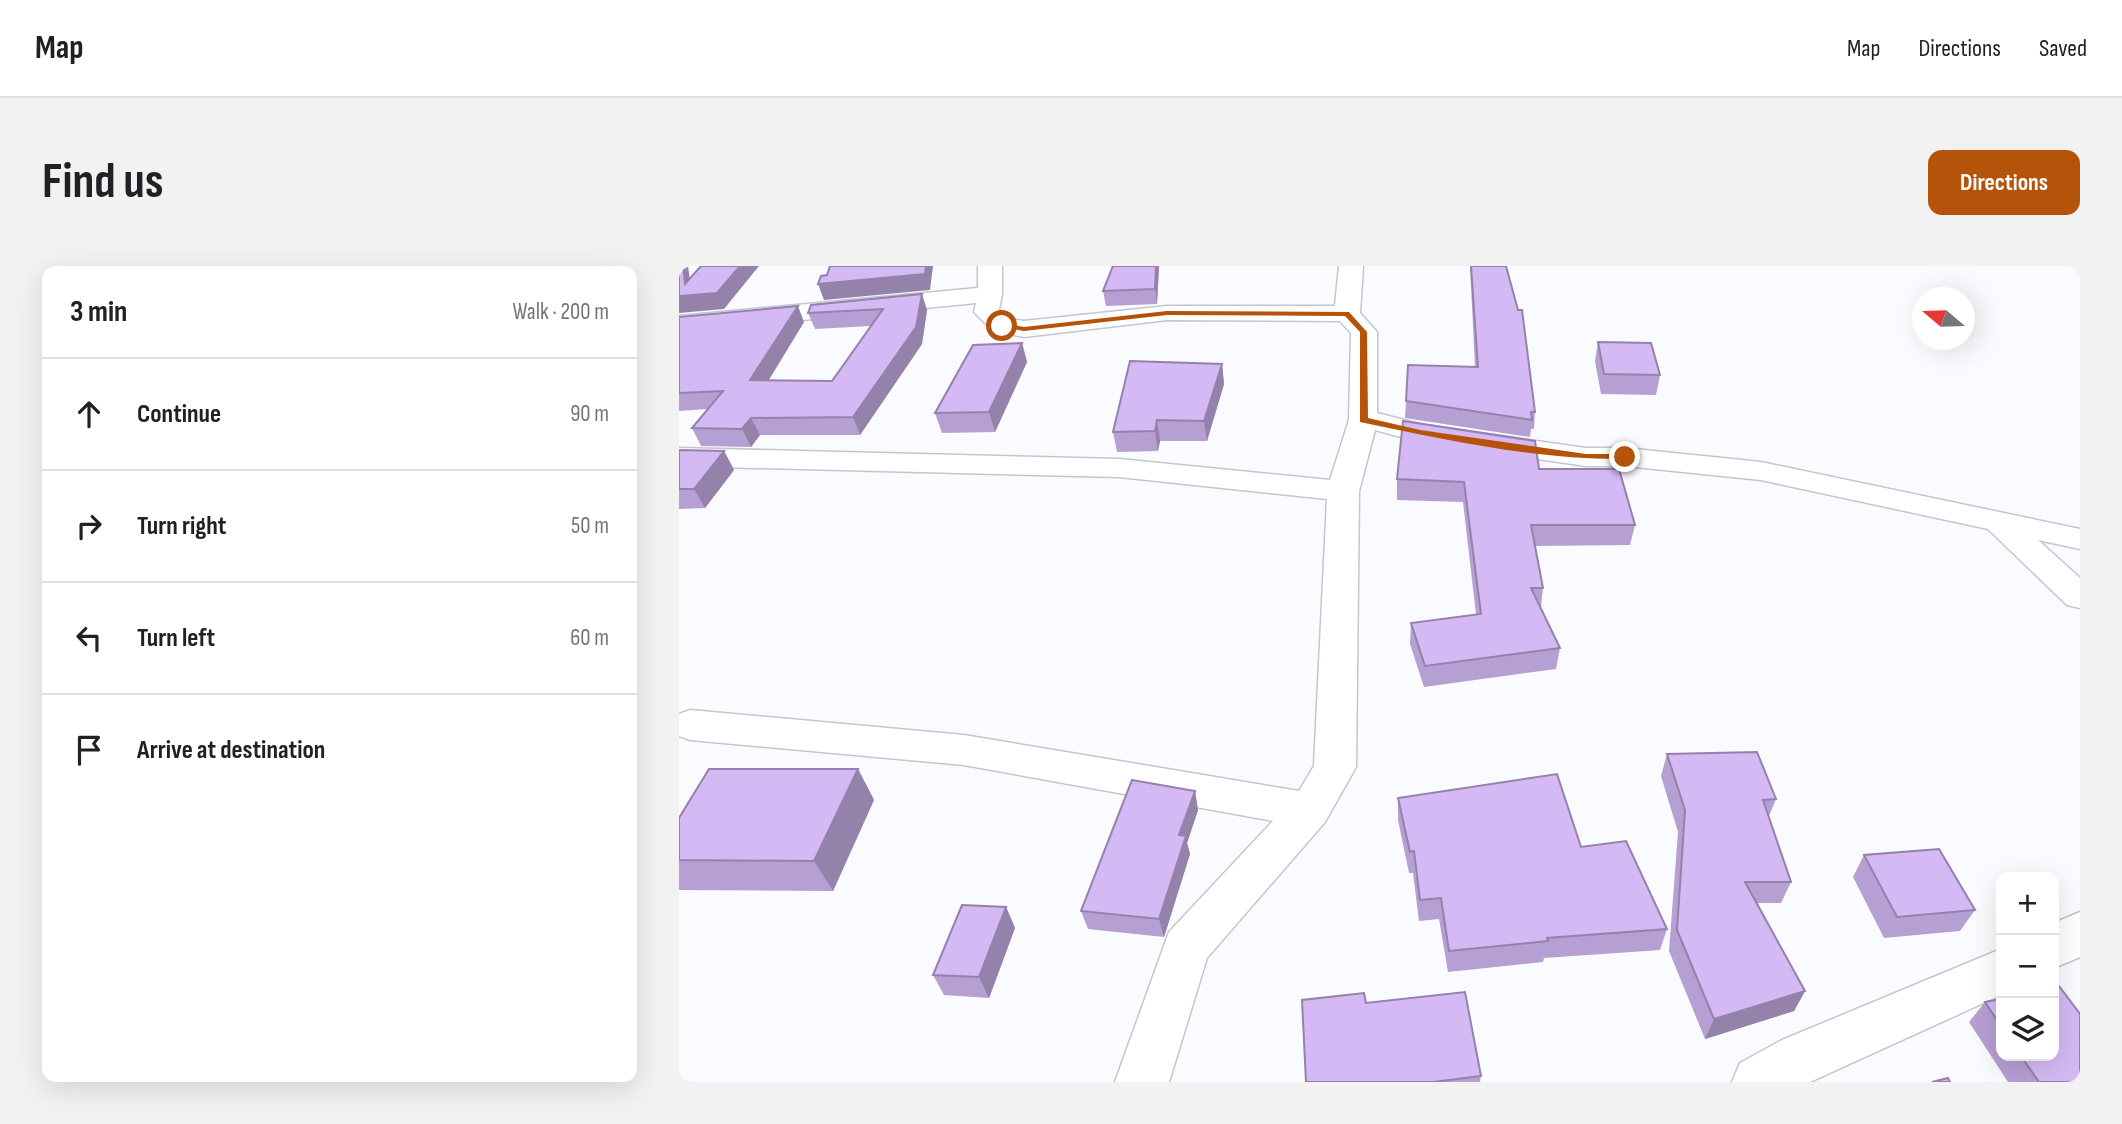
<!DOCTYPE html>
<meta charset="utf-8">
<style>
:root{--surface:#fff;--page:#f2f2f2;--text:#202124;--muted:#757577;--line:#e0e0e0;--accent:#b45309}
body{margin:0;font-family:"Sofia Sans Condensed",sans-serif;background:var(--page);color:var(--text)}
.controls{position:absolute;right:21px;bottom:21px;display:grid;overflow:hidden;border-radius:14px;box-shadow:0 7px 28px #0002}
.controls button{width:63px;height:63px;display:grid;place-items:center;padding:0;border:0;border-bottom:2px solid var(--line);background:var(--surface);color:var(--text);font:35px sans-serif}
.compass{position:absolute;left:1233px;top:21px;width:63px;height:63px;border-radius:50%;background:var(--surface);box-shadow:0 7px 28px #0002;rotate:289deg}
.stop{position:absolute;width:21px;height:21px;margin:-16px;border:5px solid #b45309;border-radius:50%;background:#fff}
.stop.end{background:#b45309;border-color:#fff;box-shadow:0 2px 7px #0008}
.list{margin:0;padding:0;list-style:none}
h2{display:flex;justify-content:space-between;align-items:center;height:91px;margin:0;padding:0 28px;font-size:30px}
h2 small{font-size:23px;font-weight:400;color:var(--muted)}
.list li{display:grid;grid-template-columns:46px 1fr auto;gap:21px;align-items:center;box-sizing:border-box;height:112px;padding:0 28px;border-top:2px solid var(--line)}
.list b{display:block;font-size:26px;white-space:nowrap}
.list em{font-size:23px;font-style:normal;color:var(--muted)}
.icon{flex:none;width:38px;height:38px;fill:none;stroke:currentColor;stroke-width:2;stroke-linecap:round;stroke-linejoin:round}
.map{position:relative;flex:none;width:1401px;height:816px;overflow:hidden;border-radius:14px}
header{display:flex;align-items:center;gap:42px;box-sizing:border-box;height:98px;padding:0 35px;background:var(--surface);border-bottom:2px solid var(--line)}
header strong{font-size:33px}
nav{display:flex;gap:38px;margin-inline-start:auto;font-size:24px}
.intro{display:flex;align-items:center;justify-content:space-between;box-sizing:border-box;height:168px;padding:0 42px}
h1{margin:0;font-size:49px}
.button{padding:18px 32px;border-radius:14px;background:var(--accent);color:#fff;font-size:24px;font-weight:700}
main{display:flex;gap:42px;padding:0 42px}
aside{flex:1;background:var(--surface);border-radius:14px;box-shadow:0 7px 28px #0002}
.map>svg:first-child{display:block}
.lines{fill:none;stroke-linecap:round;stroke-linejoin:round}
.minor-casing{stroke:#c4c6cf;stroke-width:3}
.minor{fill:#fff;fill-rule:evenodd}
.wall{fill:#b69fd2}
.shaded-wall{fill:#9482ab}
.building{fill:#d4b9f4;stroke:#9482ab;stroke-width:2}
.route{fill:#b45309}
</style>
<header>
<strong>Map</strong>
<nav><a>Map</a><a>Directions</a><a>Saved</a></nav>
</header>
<div class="intro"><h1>Find us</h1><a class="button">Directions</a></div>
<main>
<aside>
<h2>3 min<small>Walk · 200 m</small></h2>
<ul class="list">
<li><svg class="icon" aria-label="ahead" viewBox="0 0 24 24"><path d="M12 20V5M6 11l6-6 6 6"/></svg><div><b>Continue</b></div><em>90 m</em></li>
<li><svg class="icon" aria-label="right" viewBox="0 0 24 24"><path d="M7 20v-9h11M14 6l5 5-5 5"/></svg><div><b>Turn right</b></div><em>50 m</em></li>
<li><svg class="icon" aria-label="left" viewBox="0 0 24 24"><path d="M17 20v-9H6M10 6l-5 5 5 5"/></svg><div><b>Turn left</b></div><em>60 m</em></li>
<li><svg class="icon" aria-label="arrive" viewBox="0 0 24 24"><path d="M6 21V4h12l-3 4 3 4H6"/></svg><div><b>Arrive at destination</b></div></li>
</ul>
</aside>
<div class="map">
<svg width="1401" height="816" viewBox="0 0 1401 816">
<rect width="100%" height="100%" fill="#fafbfe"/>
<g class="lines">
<g class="minor-casing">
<g id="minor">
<path d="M 299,0 L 323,0 L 323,28 L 320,44 L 331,53 L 345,55 L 488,40 L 656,40 L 660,0 L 684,0 L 681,47 L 698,66 L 698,147 L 745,159 L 907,182 L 946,182 L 1082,196 L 1401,263 L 1401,283 L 1359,274 L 1401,312 L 1401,342 L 1388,339 L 1309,263 L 1082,214 L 946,200 L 907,200 L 740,176 L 696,164 L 680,225 L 677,501 L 646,556 L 528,692 L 490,816 L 436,816 L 490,666 L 594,555 L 285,499 L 11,474 L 0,470 L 0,448 L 11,444 L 285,469 L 620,525 L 635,500 L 648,233 L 440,211 L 0,200 L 0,182 L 440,193 L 651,214 L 670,154 L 672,67 L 661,55 L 488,54 L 345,71 L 314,65 L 295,46 L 297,37 L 0,66 L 0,50 L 299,22 Z"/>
<path d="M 1401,646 L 1401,691 L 1375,702 L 1375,657 Z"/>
<path d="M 1322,683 L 1322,729 L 1131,816 L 1053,816 L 1061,797 L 1103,774 Z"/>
</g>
</g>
<use href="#minor" class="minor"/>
</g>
<g class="wall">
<path d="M 434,0 L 480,0 L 478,38 L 427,40 L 424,25 Z"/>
<path d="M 791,0 L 827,0 L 856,146 L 855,163 L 852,163 L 851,171 L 726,152 L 727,135 L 796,101 Z"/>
<path d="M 132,39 L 248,44 L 243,78 L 181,169 L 81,169 L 72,181 L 22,180 L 13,162 L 29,143 L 0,145 L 0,51 L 125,56 L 90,114 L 153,115 L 192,60 L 136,63 L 129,47 Z"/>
<path d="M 919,76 L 981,109 L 977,129 L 922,128 L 916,95 Z"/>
<path d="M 343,77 L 348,96 L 316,166 L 263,167 L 256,147 Z"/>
<path d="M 543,98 L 545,118 L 528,175 L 481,175 L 479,185 L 438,186 L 434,166 Z"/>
<path d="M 0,184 L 45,185 L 55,204 L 26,242 L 0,243 Z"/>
<path d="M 860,203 L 956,259 L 951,279 L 856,280 L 864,322 L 862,341 L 881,382 L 877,403 L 745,421 L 731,378 L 732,357 L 797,348 L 784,236 L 718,234 L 718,213 Z"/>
<path d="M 988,488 L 1097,533 L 1090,550 L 1112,616 L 1102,637 L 1078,637 L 1126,725 L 1115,745 L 1026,773 L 990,685 L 999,566 L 982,510 Z"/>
<path d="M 179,503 L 195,534 L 154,625 L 0,624 L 0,594 Z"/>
<path d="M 516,525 L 519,544 L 508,577 L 511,588 L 485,671 L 409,663 L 402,645 Z"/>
<path d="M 719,532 L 902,581 L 988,663 L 981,684 L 865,692 L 864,696 L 769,706 L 760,653 L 740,655 L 734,607 L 730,607 L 719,554 Z"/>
<path d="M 1185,589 L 1296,644 L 1281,665 L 1205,672 L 1174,611 Z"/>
<path d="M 327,641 L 336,662 L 310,732 L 265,729 L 254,709 Z"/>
<path d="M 1322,733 L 1322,790 L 1375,790 L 1401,816 L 1329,816 L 1290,756 L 1306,736 Z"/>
<path d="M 687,737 L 802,810 L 801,816 L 627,816 Z"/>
</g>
<g class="shaded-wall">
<path d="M 4,0 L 9,0 L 13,29 L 61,0 L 80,0 L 45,43 L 0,47 L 0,30 L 6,18 Z"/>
<path d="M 247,0 L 254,0 L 251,24 L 145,34 L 139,18 Z"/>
<path d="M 477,0 L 480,0 L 478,38 L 476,23 Z"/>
<path d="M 243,28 L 248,44 L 243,78 L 181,169 L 174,151 Z"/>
<path d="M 119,40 L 125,56 L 79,131 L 71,114 Z"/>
<path d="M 343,77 L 348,96 L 316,166 L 310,146 Z"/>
<path d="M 543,98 L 545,118 L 528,175 L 525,155 Z"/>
<path d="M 72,152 L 81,169 L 72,181 L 63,163 Z"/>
<path d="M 478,154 L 481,175 L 479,185 L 476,165 Z"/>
<path d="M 45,185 L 55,204 L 26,242 L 15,223 Z"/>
<path d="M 179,503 L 195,534 L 154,625 L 135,595 Z"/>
<path d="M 516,525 L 519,544 L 508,577 L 511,588 L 485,671 L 480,653 L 500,569 Z"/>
<path d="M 327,641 L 336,662 L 310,732 L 300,711 Z"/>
<path d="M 1126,725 L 1115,745 L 1026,773 L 1035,753 Z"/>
</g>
<g class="building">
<path d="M 0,0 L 4,0 L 6,18 L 22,0 L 61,0 L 38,27 L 0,30 Z"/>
<path d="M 151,0 L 247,0 L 246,8 L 139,18 L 142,10 L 148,9 Z"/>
<path d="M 434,0 L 477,0 L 476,23 L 424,25 Z"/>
<path d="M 792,0 L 827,0 L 839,44 L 843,44 L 856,146 L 852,146 L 853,154 L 727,135 L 729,99 L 799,101 Z"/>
<path d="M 243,28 L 237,61 L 174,151 L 72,152 L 63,163 L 13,162 L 44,125 L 0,127 L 0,51 L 119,40 L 71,114 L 153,115 L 204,43 L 129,47 L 132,39 Z"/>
<path d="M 919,76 L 972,77 L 981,109 L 925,108 Z"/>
<path d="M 343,77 L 310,146 L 256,147 L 294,79 Z"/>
<path d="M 451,95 L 543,98 L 525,155 L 478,154 L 476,165 L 434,166 Z"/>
<path d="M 724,155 L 856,175 L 860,203 L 940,203 L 956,259 L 852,259 L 864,322 L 852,322 L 881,382 L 746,400 L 732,357 L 802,348 L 785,216 L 718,213 Z"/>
<path d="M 0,184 L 45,185 L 15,223 L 0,223 Z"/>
<path d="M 1078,486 L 1097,533 L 1084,534 L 1112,616 L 1066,616 L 1126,725 L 1035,753 L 998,664 L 1006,544 L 988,488 Z"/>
<path d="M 30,503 L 179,503 L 135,595 L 0,594 L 0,552 Z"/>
<path d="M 878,508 L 902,581 L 947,575 L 988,663 L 868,672 L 869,675 L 770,685 L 762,632 L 741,634 L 735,585 L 731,586 L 719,532 Z"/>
<path d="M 453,514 L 516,525 L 500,569 L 507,570 L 480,653 L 402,645 Z"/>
<path d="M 1260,583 L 1296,644 L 1218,651 L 1185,589 Z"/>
<path d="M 283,639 L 327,641 L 300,711 L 254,709 Z"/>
<path d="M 1380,720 L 1401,748 L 1401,816 L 1360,816 L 1342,790 L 1375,790 L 1375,721 Z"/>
<path d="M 786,726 L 802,810 L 754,816 L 627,816 L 623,734 L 685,727 L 687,737 Z"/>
<path d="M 1322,733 L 1322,760 L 1306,736 Z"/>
<path d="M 1269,812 L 1271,816 L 1253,816 Z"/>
</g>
<path class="route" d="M 488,45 L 670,46 L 688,66 L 689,152 L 741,164 L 907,188 L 946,188 L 950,191 L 946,193 C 858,194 767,174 681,156 L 681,66 L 666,50 L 488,49 L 345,65 L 319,60 L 323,57 L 345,61 Z"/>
</svg>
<div class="controls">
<button>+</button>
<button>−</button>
<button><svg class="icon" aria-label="layers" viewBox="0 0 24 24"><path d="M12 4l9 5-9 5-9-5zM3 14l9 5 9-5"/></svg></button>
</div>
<svg class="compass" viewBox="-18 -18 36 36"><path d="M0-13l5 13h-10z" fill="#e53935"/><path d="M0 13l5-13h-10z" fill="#757577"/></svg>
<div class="stop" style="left:323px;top:60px"></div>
<div class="stop end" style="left:946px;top:191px"></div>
</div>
</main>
